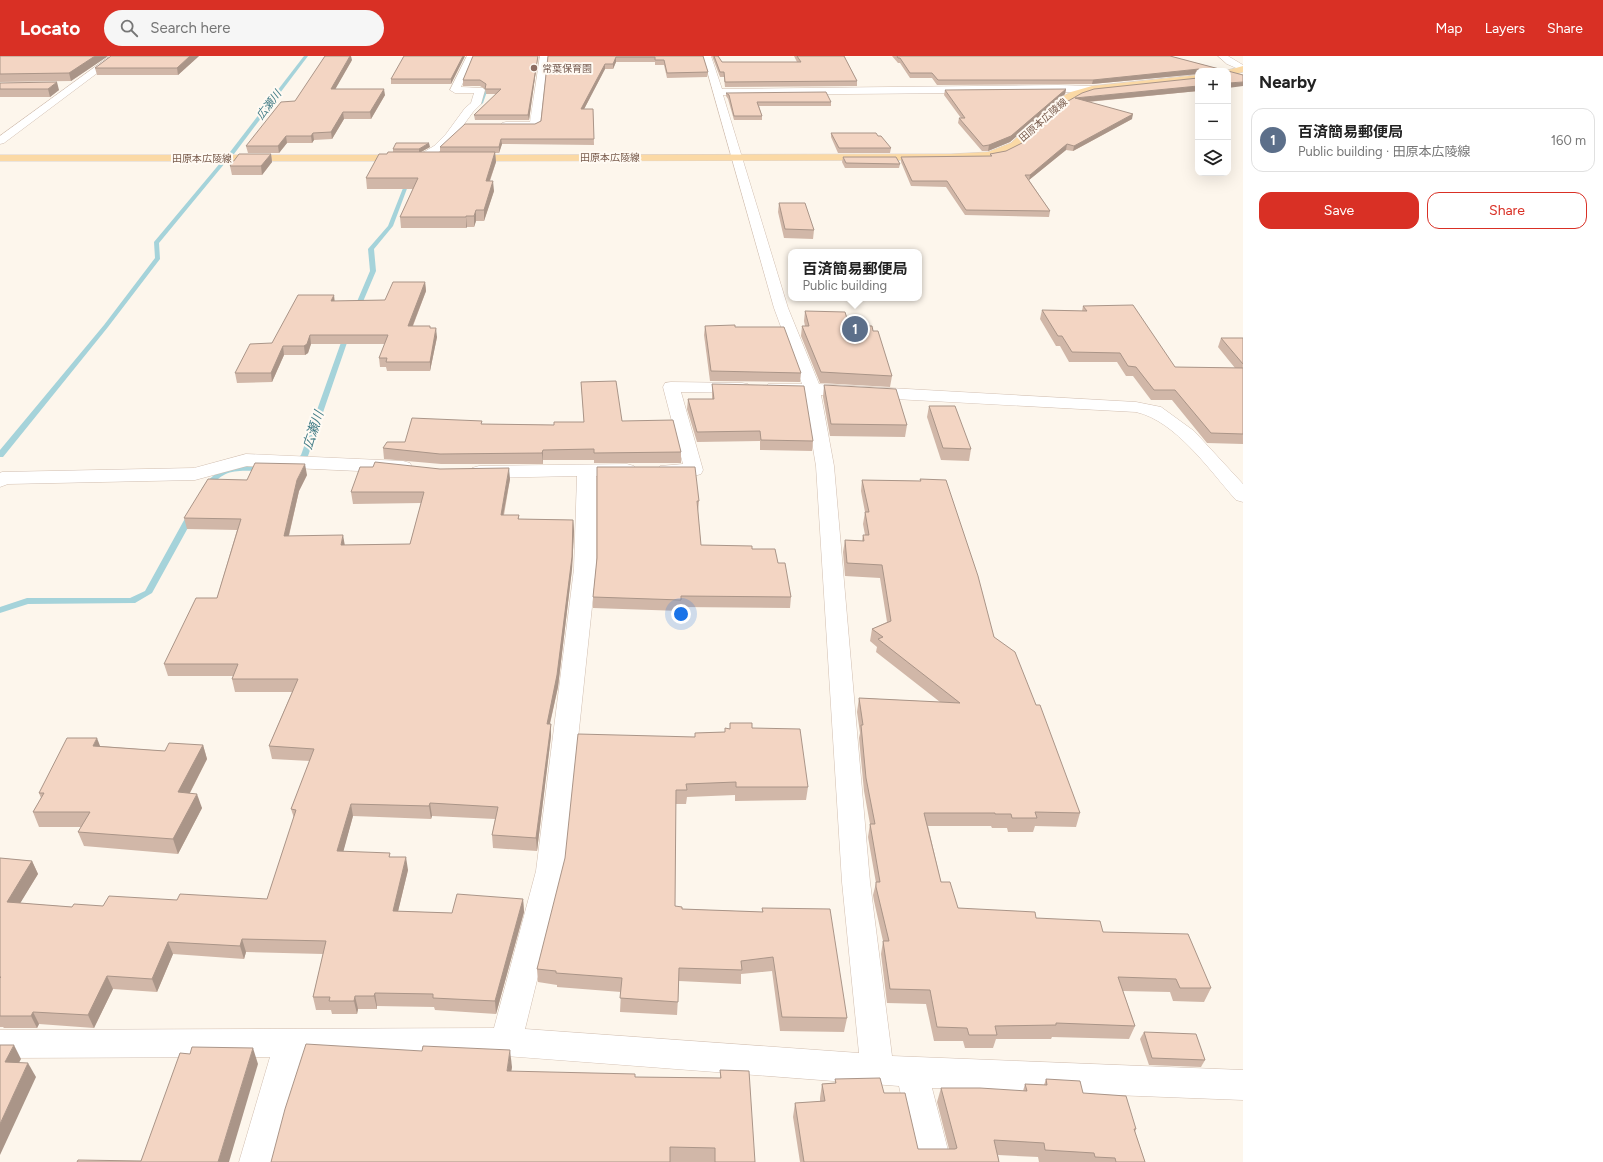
<!DOCTYPE html>
<meta charset="utf-8">
<style>
:root{--surface:#fff;--page:#f6f6f6;--text:#222;--muted:#767676;--line:#e0e0e0;--accent:#d93025}
body{margin:0;font-family:Figtree,"Noto Sans JP",sans-serif;background:var(--page);color:var(--text)}
.controls{position:absolute;right:12px;top:12px;display:grid;overflow:hidden;border-radius:8px;box-shadow:0 4px 16px #0002}
.controls button{width:36px;height:36px;display:grid;place-items:center;padding:0;border:0;border-bottom:1px solid var(--line);background:var(--surface);color:var(--text);font:20px sans-serif}
.you{position:absolute;left:681px;top:558px;width:14px;height:14px;margin:-10px;border:3px solid #fff;border-radius:50%;background:#1a73e8;box-shadow:0 0 0 6px #1a73e833}
.badge{display:grid;place-items:center;width:26px;height:26px;border-radius:50%;background:var(--accent);color:#fff;font-size:13px;font-weight:700}
.pin{position:absolute;translate:-50% -50%;border:2px solid #fff;box-shadow:0 1px 4px #0006}
.popup{position:absolute;left:788px;top:193px;width:134px;height:52px;box-sizing:border-box;display:grid;place-content:center;border-radius:8px;background:var(--surface);filter:drop-shadow(0 1px 3px #0005);font-size:13px;white-space:nowrap;color:var(--muted)}
.popup b{font-size:15px;color:var(--text)}
.popup::after{content:'';position:absolute;left:50%;top:100%;margin-left:-8px;border:8px solid transparent;border-top-color:var(--surface)}
.list{margin:0;padding:0;list-style:none}
h2{display:flex;justify-content:space-between;align-items:center;height:52px;margin:0;padding:0 16px;font-size:17px}
h2 small{font-size:13px;font-weight:400;color:var(--muted)}
.list li{display:grid;grid-template-columns:26px 1fr auto;gap:12px;align-items:center;box-sizing:border-box;height:64px;margin:0 8px 8px;padding:0 8px;border:1px solid var(--line);border-radius:12px}
.list b{display:block;font-size:15px;white-space:nowrap}
.list p{margin:0;font-size:13px;white-space:nowrap;color:var(--muted)}
.list em{font-size:13px;font-style:normal;color:var(--muted)}
.actions{display:flex;gap:8px;padding:12px 16px}
.actions a{flex:1;padding:9px 0;border:1px solid var(--accent);border-radius:12px;text-align:center;font-size:14px;color:var(--accent)}
.actions .main{background:var(--accent);color:#fff}
.icon{flex:none;width:22px;height:22px;fill:none;stroke:currentColor;stroke-width:2;stroke-linecap:round;stroke-linejoin:round}
.map{position:relative;flex:none;width:1243px;height:1106px;overflow:hidden}
header{display:flex;align-items:center;gap:24px;box-sizing:border-box;height:56px;padding:0 20px;background:var(--accent);color:#fff}
header strong{font-size:19px}
nav{display:flex;gap:22px;margin-inline-start:auto;font-size:14px}
.search{width:280px;height:36px;background:var(--page);display:flex;align-items:center;gap:10px;box-sizing:border-box;padding:0 14px;border-radius:22px;color:var(--muted);font-size:15px}
main{display:flex}
aside{flex:1;background:var(--surface)}
.map>svg:first-child{display:block}
.lines{fill:none;stroke-linecap:round;stroke-linejoin:round}
.stream{fill:#a5d3da;fill-rule:evenodd}
.minor-casing{stroke:#d1beb0;stroke-width:1}
.major-casing{stroke:#dad1cd;stroke-width:1}
.minor{fill:#fff;fill-rule:evenodd}
.major{fill:#fbd9a5;fill-rule:evenodd}
.wall{fill:#d1b7a8}
.shaded-wall{fill:#aa9588}
.building{fill:#f3d5c3;stroke:#aa9588}
.education-dot{fill:#8d6e63;stroke:#fffaf3;stroke-width:1.5}
.labels{text-anchor:middle;dominant-baseline:central;stroke-width:4;stroke-linejoin:round;paint-order:stroke}
.far-education-label{font-size:10px;fill:#785e54;stroke:#fffaf3;text-anchor:start}
.far-street-label{font-size:10px;fill:#7a5c4d;stroke:#fffaf3}
.far-water-label{font-size:11px;font-style:italic;fill:#437c86;stroke:#fffaf3}
.water-label{font-size:13px;font-style:italic;fill:#437c86;stroke:#fffaf3}
</style>
<header>
<strong>Locato</strong>
<div class="search"><svg class="icon" aria-label="search" viewBox="0 0 24 24"><circle cx="10" cy="10" r="6"/><path d="M15 15l6 6"/></svg>Search here</div>
<nav><a>Map</a><a>Layers</a><a>Share</a></nav>
</header>
<main>
<div class="map">
<svg width="1243" height="1106" viewBox="0 0 1243 1106">
<rect width="100%" height="100%" fill="#fdf6ec"/>
<g class="lines">
<g class="stream">
<path d="M 304,0 L 308,0 L 234,98 L 230,98 L 230,96 Z"/>
<path d="M 489,23 L 491,24 L 483,47 L 478,51 L 476,51 L 479,46 L 487,24 Z"/>
<path d="M 221,106 L 225,107 L 159,187 L 160,203 L 108,271 L 3,401 L 0,401 L 0,394 L 104,269 L 155,202 L 154,186 Z"/>
<path d="M 409,121 L 411,122 L 393,170 L 374,193 L 376,215 L 359,255 L 354,256 L 353,255 L 370,215 L 368,193 L 388,170 L 407,122 Z"/>
<path d="M 347,276 L 350,278 L 308,400 L 299,410 L 293,410 L 293,406 L 301,399 L 344,278 Z"/>
<path d="M 239,410 L 265,411 L 269,413 C 265,416 262,415 257,415 C 234,414 222,414 209,434 L 206,434 L 202,432 C 212,418 222,412 239,410 Z"/>
<path d="M 188,457 L 194,457 L 195,459 L 152,537 L 135,547 L 28,548 L 0,557 L 0,551 L 27,542 L 130,542 L 145,535 Z"/>
</g>
<g class="minor-casing">
<g id="minor">
<path d="M 110,0 L 120,0 L 4,87 L 0,88 L 0,80 Z"/>
<path d="M 467,0 L 475,0 L 461,31 L 483,32 L 485,34 L 481,48 L 473,56 L 454,82 L 442,94 L 425,104 L 417,104 L 415,102 L 417,100 L 434,90 L 446,78 L 465,52 L 471,47 L 474,37 L 455,37 L 450,34 Z"/>
<path d="M 540,0 L 548,0 L 540,69 L 535,72 L 502,71 L 501,69 L 502,67 L 506,66 L 530,66 Z"/>
<path d="M 703,0 L 711,0 L 722,33 L 1058,29 L 1092,30 L 1097,33 L 1092,36 L 723,39 L 788,252 L 819,328 L 1136,346 L 1161,351 L 1194,375 L 1243,428 L 1243,446 L 1236,444 C 1210,415 1176,365 1136,356 L 821,339 L 834,410 L 870,826 L 892,1000 L 1243,1014 L 1243,1044 L 932,1032 L 951,1106 L 915,1106 L 899,1030 L 506,1000 L 302,1001 L 275,1106 L 239,1106 L 270,1001 L 0,1002 L 0,974 L 494,972 L 536,815 L 574,513 L 577,420 L 479,422 L 472,420 L 470,416 L 472,412 L 479,410 L 627,408 L 634,410 L 636,414 L 634,418 L 596,420 L 596,513 L 564,815 L 525,973 L 859,997 L 842,826 L 816,410 L 804,338 L 768,336 L 766,332 L 768,328 L 802,328 L 774,252 Z"/>
<path d="M 1218,0 L 1228,0 L 1243,9 L 1243,15 L 1227,8 Z"/>
<path d="M 671,326 L 742,327 L 748,328 L 750,332 L 748,336 L 742,337 L 681,336 L 703,414 L 701,418 L 694,420 L 660,418 L 658,414 L 660,410 L 683,408 L 663,331 L 665,327 Z"/>
<path d="M 246,398 L 403,405 L 410,407 L 412,411 L 410,415 L 403,417 L 247,410 L 195,424 L 8,428 L 0,431 L 0,417 L 2,416 L 194,412 Z"/>
</g>
</g>
<g class="major-casing">
<g id="major">
<path d="M 1243,10 L 1243,16 L 1228,20 L 1228,15 L 1225,15 Z"/>
<path d="M 1198,19 L 1198,25 L 1093,36 C 1055,46 1048,69 1020,91 C 1001,105 973,103 951,104 L 466,105 L 460,102 L 466,99 L 951,98 L 988,96 L 1011,87 L 1060,42 L 1071,36 L 1092,30 Z"/>
<path d="M 0,99 L 407,99 L 413,102 L 407,105 L 0,105 Z"/>
</g>
</g>
<use href="#minor" class="minor"/>
<use href="#major" class="major"/>
</g>
<g class="wall">
<path d="M 0,0 L 108,0 L 71,25 L 0,26 Z"/>
<path d="M 111,0 L 199,0 L 178,19 L 97,19 L 95,12 Z"/>
<path d="M 465,0 L 451,28 L 391,28 L 391,23 Z"/>
<path d="M 473,0 L 538,0 L 529,64 L 475,64 L 474,59 L 496,38 L 486,38 L 485,33 L 480,30 L 463,30 L 463,24 Z"/>
<path d="M 548,0 L 703,0 L 708,16 L 707,21 L 667,22 L 664,9 L 655,9 L 655,6 L 616,6 L 613,13 L 605,13 L 584,53 L 593,53 L 594,89 L 502,88 L 499,97 L 495,97 L 496,106 L 490,125 L 494,135 L 484,165 L 476,165 L 474,171 L 467,171 L 466,172 L 401,172 L 400,161 L 413,133 L 367,133 L 366,122 L 387,98 L 393,96 L 393,93 L 430,91 L 421,96 L 440,96 L 440,91 L 535,68 L 541,65 Z"/>
<path d="M 712,0 L 718,0 L 722,6 L 797,6 L 794,0 L 844,0 L 857,25 L 857,30 L 725,31 L 724,21 L 720,21 Z"/>
<path d="M 892,0 L 1170,0 L 1227,15 L 1198,15 L 1198,18 L 1092,28 L 937,29 L 932,22 L 910,22 L 900,7 L 898,7 Z"/>
<path d="M 352,4 L 335,33 L 385,39 L 371,63 L 344,63 L 332,83 L 314,84 L 312,87 L 287,87 L 279,97 L 248,97 L 246,90 L 295,45 Z"/>
<path d="M 1198,22 L 1198,35 L 1088,46 L 1132,63 L 1073,95 L 1066,94 L 1029,124 L 1050,155 L 1049,161 L 965,159 L 946,131 L 911,130 L 901,106 L 901,101 L 990,100 L 990,98 L 1006,95 L 1022,87 L 1063,48 Z"/>
<path d="M 0,27 L 59,34 L 50,41 L 0,41 Z"/>
<path d="M 1066,33 L 1065,38 L 1010,86 L 988,95 L 982,95 L 958,67 L 959,62 L 961,62 L 944,39 L 945,34 Z"/>
<path d="M 726,37 L 831,46 L 831,50 L 759,50 L 762,60 L 762,64 L 734,64 L 728,43 L 726,40 Z"/>
<path d="M 831,77 L 878,80 L 891,92 L 890,97 L 838,97 L 831,81 Z"/>
<path d="M 271,98 L 272,106 L 262,119 L 232,119 L 230,110 Z"/>
<path d="M 843,101 L 900,108 L 899,112 L 845,112 L 842,106 Z"/>
<path d="M 779,147 L 814,174 L 813,183 L 784,182 L 778,156 Z"/>
<path d="M 425,226 L 426,235 L 413,270 L 431,272 L 437,281 L 430,315 L 387,315 L 386,311 L 380,311 L 379,302 L 385,288 L 311,288 L 308,297 L 305,299 L 284,299 L 272,326 L 237,327 L 235,317 L 272,287 L 335,245 L 385,244 Z"/>
<path d="M 1083,250 L 1175,311 L 1235,312 L 1218,291 L 1221,282 L 1243,282 L 1243,388 L 1207,387 L 1172,344 L 1151,344 L 1133,320 L 1126,320 L 1117,306 L 1069,306 L 1060,290 L 1056,290 L 1040,263 L 1042,254 L 1082,255 Z"/>
<path d="M 805,255 L 849,269 L 873,275 L 892,320 L 890,331 L 820,327 L 801,280 L 802,270 L 805,270 L 804,265 Z"/>
<path d="M 705,270 L 735,271 L 801,317 L 800,326 L 710,325 L 704,279 Z"/>
<path d="M 581,326 L 622,365 L 681,396 L 681,407 L 594,407 L 594,404 L 543,404 L 543,408 L 441,408 L 384,403 L 383,392 L 482,368 L 554,369 L 584,366 Z"/>
<path d="M 712,328 L 813,385 L 812,395 L 760,394 L 760,385 L 697,386 L 687,353 L 688,343 L 712,343 Z"/>
<path d="M 824,329 L 907,369 L 905,381 L 830,380 L 823,341 Z"/>
<path d="M 929,350 L 971,393 L 969,405 L 941,404 L 927,361 Z"/>
<path d="M 597,411 L 699,445 L 698,456 L 701,489 L 752,493 L 778,507 L 791,541 L 790,552 L 681,551 L 681,555 L 593,552 L 593,541 L 597,502 Z"/>
<path d="M 307,419 L 299,435 L 289,480 L 345,489 L 410,488 L 421,447 L 353,448 L 351,436 L 510,423 L 504,459 L 519,459 L 519,463 L 573,464 L 574,475 L 572,513 L 558,631 L 550,668 L 551,668 L 551,680 L 537,795 L 493,792 L 492,779 L 495,763 L 432,760 L 431,763 L 353,760 L 343,795 L 391,801 L 408,814 L 398,855 L 452,857 L 523,843 L 524,856 L 496,958 L 435,954 L 434,951 L 377,950 L 377,953 L 358,953 L 357,958 L 332,958 L 331,954 L 316,954 L 313,941 L 323,898 L 246,896 L 244,903 L 173,898 L 157,936 L 113,933 L 94,972 L 39,968 L 37,972 L 4,972 L 3,971 L 0,971 L 0,802 L 32,805 L 38,818 L 20,847 L 72,851 L 103,850 L 177,844 L 267,843 L 294,762 L 291,753 L 310,705 L 272,703 L 269,690 L 292,636 L 235,636 L 232,623 L 233,620 L 168,620 L 164,608 L 217,542 L 237,474 L 187,473 L 184,462 L 247,424 Z"/>
<path d="M 920,423 L 994,581 L 1080,757 L 1076,771 L 1035,770 L 1033,776 L 1008,776 L 1007,772 L 992,772 L 991,770 L 928,770 L 941,826 L 958,852 L 1036,862 L 1103,876 L 1211,932 L 1204,946 L 1173,945 L 1170,936 L 1123,935 L 1135,970 L 1129,983 L 1052,981 L 1051,983 L 996,983 L 993,992 L 965,992 L 963,985 L 934,985 L 926,948 L 887,947 L 881,898 L 883,885 L 874,845 L 873,839 L 876,827 L 868,781 L 870,768 L 864,735 L 859,682 L 860,677 L 857,656 L 859,642 L 940,646 L 876,596 L 877,591 L 870,585 L 872,573 L 887,566 L 880,522 L 845,520 L 843,496 L 845,484 L 862,485 L 863,479 L 865,479 L 863,468 L 865,456 L 861,435 L 862,424 L 920,425 Z"/>
<path d="M 730,667 L 752,672 L 808,731 L 806,744 L 735,745 L 735,739 L 687,741 L 686,748 L 675,748 L 675,850 L 682,853 L 762,856 L 762,852 L 847,962 L 844,976 L 780,975 L 772,915 L 741,918 L 741,928 L 679,925 L 677,959 L 620,956 L 621,936 L 557,931 L 557,929 L 538,926 L 537,913 L 695,681 L 695,677 L 725,676 L 725,672 L 730,673 Z"/>
<path d="M 203,689 L 207,703 L 190,737 L 202,752 L 178,798 L 84,790 L 78,776 L 82,771 L 39,771 L 33,756 L 41,742 L 39,737 L 100,690 L 165,695 Z"/>
<path d="M 1144,976 L 1205,1004 L 1201,1011 L 1149,1009 L 1140,983 Z"/>
<path d="M 512,1011 L 511,1016 L 635,1021 L 720,1022 L 720,1014 L 755,1106 L 271,1106 Z"/>
<path d="M 835,1023 L 884,1037 L 918,1093 L 949,1093 L 937,1046 L 941,1032 L 1023,1035 L 1025,1028 L 1044,1029 L 1046,1023 L 1083,1037 L 1136,1073 L 1135,1076 L 1145,1106 L 1039,1106 L 1038,1101 L 998,1099 L 999,1106 L 800,1106 L 793,1061 L 795,1047 L 820,1046 L 820,1042 L 822,1028 L 835,1027 Z"/>
</g>
<g class="shaded-wall">
<path d="M 95,0 L 108,0 L 71,25 L 69,17 Z"/>
<path d="M 190,0 L 199,0 L 178,19 L 177,12 Z"/>
<path d="M 350,0 L 351,0 L 352,4 L 332,39 L 331,33 Z"/>
<path d="M 463,0 L 465,0 L 451,28 L 451,23 Z"/>
<path d="M 538,0 L 529,64 L 528,59 Z"/>
<path d="M 616,1 L 616,6 L 613,13 L 613,8 Z"/>
<path d="M 605,8 L 605,13 L 581,59 L 581,53 Z"/>
<path d="M 1199,13 L 1198,15 L 1198,18 L 1092,28 L 1093,24 Z"/>
<path d="M 57,26 L 59,34 L 50,41 L 48,33 Z"/>
<path d="M 1243,26 L 1243,30 L 1228,32 L 1228,27 Z"/>
<path d="M 1198,30 L 1198,35 L 1074,47 L 1075,42 Z"/>
<path d="M 384,33 L 385,39 L 371,63 L 370,56 Z"/>
<path d="M 1066,33 L 1065,38 L 1010,86 L 988,95 L 989,89 Z"/>
<path d="M 343,56 L 344,63 L 332,83 L 331,76 Z"/>
<path d="M 1133,58 L 1132,63 L 1073,95 L 1074,90 Z"/>
<path d="M 313,77 L 314,84 L 312,87 L 311,80 Z"/>
<path d="M 286,80 L 287,87 L 279,97 L 278,90 Z"/>
<path d="M 501,83 L 502,88 L 499,97 L 499,91 Z"/>
<path d="M 429,87 L 430,91 L 419,97 L 419,93 Z"/>
<path d="M 1067,88 L 1066,94 L 1029,124 L 1030,119 Z"/>
<path d="M 495,96 L 496,106 L 486,135 L 486,125 Z"/>
<path d="M 271,98 L 272,106 L 262,119 L 261,110 Z"/>
<path d="M 493,125 L 494,135 L 484,165 L 484,154 Z"/>
<path d="M 476,154 L 476,165 L 474,171 L 474,160 Z"/>
<path d="M 466,160 L 467,171 L 466,172 Z"/>
<path d="M 425,226 L 426,235 L 409,279 L 408,270 Z"/>
<path d="M 334,239 L 335,248 L 331,245 Z"/>
<path d="M 436,272 L 437,281 L 430,315 L 430,306 Z"/>
<path d="M 310,279 L 311,288 L 308,297 L 305,299 L 304,290 Z"/>
<path d="M 283,290 L 284,299 L 272,326 L 271,317 Z"/>
<path d="M 543,394 L 543,408 L 542,397 Z"/>
<path d="M 305,408 L 307,419 L 299,435 L 286,491 L 284,480 L 297,424 Z"/>
<path d="M 509,412 L 510,423 L 501,470 L 501,459 Z"/>
<path d="M 573,464 L 574,475 L 572,513 L 558,631 L 547,680 L 547,668 Z"/>
<path d="M 343,479 L 345,490 L 341,489 Z"/>
<path d="M 551,668 L 551,680 L 537,795 L 536,782 Z"/>
<path d="M 97,682 L 102,695 L 93,690 Z"/>
<path d="M 203,689 L 207,703 L 183,750 L 178,736 Z"/>
<path d="M 197,738 L 202,752 L 178,798 L 173,783 Z"/>
<path d="M 430,747 L 432,760 L 431,763 L 429,750 Z"/>
<path d="M 351,748 L 353,760 L 340,808 L 337,795 Z"/>
<path d="M 406,801 L 408,814 L 395,868 L 393,855 Z"/>
<path d="M 32,805 L 38,818 L 13,859 L 7,846 Z"/>
<path d="M 523,843 L 524,856 L 496,958 L 495,945 Z"/>
<path d="M 242,883 L 246,896 L 244,903 L 240,890 Z"/>
<path d="M 168,886 L 173,898 L 157,936 L 152,923 Z"/>
<path d="M 107,920 L 113,933 L 94,972 L 88,959 Z"/>
<path d="M 375,937 L 377,950 L 377,953 L 374,940 Z"/>
<path d="M 355,940 L 358,953 L 357,958 L 354,945 Z"/>
<path d="M 33,956 L 39,968 L 37,972 L 31,960 Z"/>
<path d="M 14,989 L 21,1003 L 12,1020 L 5,1006 Z"/>
<path d="M 253,992 L 258,1008 L 229,1106 L 218,1106 Z"/>
<path d="M 510,994 L 512,1011 L 508,1032 L 507,1015 Z"/>
<path d="M 28,1007 L 36,1021 L 0,1099 L 0,1068 Z"/>
</g>
<g class="building">
<path d="M 0,0 L 95,0 L 69,17 L 0,18 Z"/>
<path d="M 111,0 L 190,0 L 177,12 L 95,12 Z"/>
<path d="M 325,0 L 350,0 L 331,33 L 384,33 L 370,56 L 343,56 L 331,76 L 313,77 L 311,80 L 286,80 L 278,90 L 246,90 L 281,46 L 295,45 Z"/>
<path d="M 404,0 L 463,0 L 451,23 L 391,23 Z"/>
<path d="M 473,0 L 538,0 L 528,59 L 474,59 L 501,33 L 485,33 L 486,28 L 480,24 L 463,24 Z"/>
<path d="M 548,0 L 703,0 L 708,16 L 667,17 L 664,4 L 655,4 L 655,1 L 616,1 L 613,8 L 605,8 L 581,53 L 593,53 L 594,83 L 501,83 L 499,91 L 440,91 L 465,68 L 535,68 L 541,65 Z"/>
<path d="M 714,0 L 718,0 L 722,6 L 801,6 L 797,0 L 844,0 L 857,25 L 725,26 L 724,16 L 720,16 Z"/>
<path d="M 897,0 L 1170,0 L 1227,15 L 1201,15 L 1199,13 L 1093,24 L 938,24 L 932,17 L 910,17 L 900,2 L 898,2 Z"/>
<path d="M 1228,15 L 1243,19 L 1243,26 L 1228,27 Z"/>
<path d="M 1198,22 L 1198,30 L 1075,42 L 1133,58 L 1074,90 L 1067,88 L 1030,119 L 1025,119 L 1050,155 L 966,154 L 947,125 L 912,125 L 901,101 L 992,100 L 990,98 L 1006,95 L 1022,87 L 1063,48 L 1082,37 L 1094,33 Z"/>
<path d="M 57,26 L 48,33 L 0,33 L 0,27 Z"/>
<path d="M 1066,33 L 1011,80 L 989,89 L 983,90 L 959,62 L 965,62 L 945,34 Z"/>
<path d="M 826,36 L 831,46 L 757,46 L 762,60 L 734,60 L 729,39 L 726,37 Z"/>
<path d="M 831,77 L 876,77 L 878,80 L 881,80 L 891,92 L 839,92 Z"/>
<path d="M 396,87 L 429,87 L 419,93 L 393,93 Z"/>
<path d="M 388,96 L 495,96 L 486,125 L 493,125 L 484,154 L 476,154 L 474,160 L 466,160 L 466,161 L 400,161 L 418,122 L 366,122 L 379,98 L 387,98 Z"/>
<path d="M 239,98 L 271,98 L 261,110 L 230,110 Z"/>
<path d="M 843,101 L 896,101 L 900,108 L 846,107 Z"/>
<path d="M 779,147 L 805,147 L 814,174 L 785,173 Z"/>
<path d="M 393,226 L 425,226 L 408,270 L 430,270 L 430,272 L 436,272 L 430,306 L 386,306 L 387,302 L 379,302 L 388,279 L 310,279 L 307,288 L 304,290 L 283,290 L 271,317 L 235,317 L 250,288 L 272,287 L 298,239 L 334,239 L 331,245 L 385,244 Z"/>
<path d="M 1133,249 L 1175,311 L 1243,312 L 1243,378 L 1211,377 L 1175,334 L 1154,334 L 1136,311 L 1128,310 L 1120,297 L 1072,296 L 1062,280 L 1058,280 L 1042,254 L 1087,255 L 1083,250 Z"/>
<path d="M 805,255 L 845,256 L 849,269 L 872,270 L 873,275 L 878,275 L 892,320 L 821,316 L 802,270 L 809,270 Z"/>
<path d="M 735,269 L 735,271 L 784,271 L 801,317 L 711,315 L 705,270 Z"/>
<path d="M 1221,282 L 1243,282 L 1243,308 Z"/>
<path d="M 616,325 L 622,365 L 673,364 L 681,396 L 594,397 L 594,393 L 543,394 L 542,397 L 440,398 L 383,392 L 387,386 L 405,386 L 412,362 L 482,365 L 481,368 L 554,369 L 554,366 L 584,366 L 581,326 Z"/>
<path d="M 712,328 L 804,330 L 813,385 L 761,384 L 760,375 L 697,376 L 688,343 L 714,343 Z"/>
<path d="M 824,329 L 896,333 L 907,369 L 831,368 Z"/>
<path d="M 929,350 L 955,350 L 971,393 L 943,392 Z"/>
<path d="M 375,406 L 440,413 L 509,412 L 501,459 L 519,459 L 518,463 L 573,464 L 572,501 L 557,619 L 547,668 L 551,668 L 536,782 L 492,779 L 498,751 L 430,747 L 429,750 L 351,748 L 337,795 L 390,797 L 389,801 L 406,801 L 393,855 L 452,857 L 457,838 L 523,843 L 495,945 L 433,942 L 433,938 L 375,937 L 374,940 L 355,940 L 354,945 L 329,945 L 330,941 L 313,941 L 326,885 L 242,883 L 240,890 L 168,886 L 152,923 L 107,920 L 88,959 L 33,956 L 31,960 L 0,960 L 0,922 L 1,921 L 0,921 L 0,802 L 32,805 L 7,846 L 72,851 L 74,848 L 103,850 L 109,840 L 177,844 L 180,838 L 267,843 L 296,754 L 291,753 L 314,693 L 269,690 L 298,623 L 232,623 L 238,608 L 164,608 L 196,542 L 217,542 L 241,463 L 184,462 L 208,423 L 247,424 L 255,407 L 305,408 L 297,424 L 284,480 L 343,479 L 341,489 L 410,488 L 424,436 L 351,436 L 360,411 L 373,411 Z"/>
<path d="M 597,411 L 695,411 L 699,445 L 697,445 L 701,489 L 752,490 L 752,493 L 775,493 L 778,507 L 785,507 L 791,541 L 681,540 L 681,544 L 593,541 L 597,502 Z"/>
<path d="M 920,423 L 946,424 L 978,520 L 994,581 L 1015,596 L 1036,649 L 1040,649 L 1080,757 L 1035,756 L 1037,762 L 1012,762 L 1011,758 L 995,758 L 995,757 L 924,757 L 941,826 L 950,826 L 958,852 L 1035,856 L 1036,862 L 1100,865 L 1103,876 L 1188,878 L 1211,932 L 1180,932 L 1176,923 L 1118,921 L 1135,970 L 1056,967 L 1056,969 L 995,970 L 997,979 L 969,979 L 967,972 L 937,971 L 930,934 L 890,933 L 883,885 L 889,885 L 876,831 L 876,826 L 880,826 L 870,768 L 875,768 L 866,722 L 861,669 L 863,669 L 859,642 L 960,647 L 878,583 L 883,581 L 872,573 L 891,565 L 882,509 L 847,507 L 845,484 L 864,485 L 863,479 L 869,479 L 865,456 L 869,456 L 862,424 L 921,425 Z"/>
<path d="M 730,667 L 752,667 L 752,672 L 800,673 L 808,731 L 736,731 L 736,726 L 686,728 L 687,734 L 676,734 L 675,850 L 682,851 L 682,853 L 763,856 L 762,852 L 830,853 L 847,962 L 782,961 L 773,901 L 741,905 L 742,914 L 679,912 L 678,946 L 620,942 L 622,922 L 556,917 L 556,915 L 537,913 L 565,802 L 578,678 L 695,681 L 695,677 L 725,676 L 725,672 L 730,673 Z"/>
<path d="M 67,682 L 97,682 L 93,690 L 165,695 L 169,687 L 203,689 L 178,736 L 197,738 L 173,783 L 78,776 L 90,756 L 33,756 L 44,737 L 39,737 Z"/>
<path d="M 1144,976 L 1196,978 L 1205,1004 L 1152,1002 Z"/>
<path d="M 306,988 L 422,995 L 423,990 L 510,994 L 507,1015 L 635,1018 L 635,1021 L 721,1022 L 720,1014 L 749,1015 L 755,1106 L 715,1106 L 715,1092 L 670,1091 L 670,1106 L 271,1106 L 285,1053 Z"/>
<path d="M 0,989 L 14,989 L 5,1006 L 28,1007 L 0,1068 Z"/>
<path d="M 192,991 L 253,992 L 218,1106 L 77,1106 L 78,1104 L 141,1105 L 180,997 L 190,998 Z"/>
<path d="M 880,1022 L 884,1037 L 905,1037 L 918,1093 L 955,1093 L 957,1092 L 941,1032 L 980,1032 L 1027,1035 L 1025,1028 L 1047,1029 L 1046,1023 L 1080,1025 L 1083,1037 L 1126,1040 L 1136,1073 L 1134,1073 L 1145,1106 L 1116,1106 L 1115,1102 L 1095,1101 L 1094,1097 L 1045,1094 L 1044,1087 L 994,1084 L 999,1106 L 804,1106 L 795,1047 L 825,1045 L 822,1028 L 836,1027 L 835,1023 Z"/>
</g>
<circle class="education-dot" cx="534" cy="12" r="4"/>
<g class="labels">
<g class="far-education-label">
<text x="542" y="12">常葉保育園</text>
</g>
<g class="far-street-label">
<text transform="translate(1043 64) rotate(-41)">田原本広陵線</text>
<text x="610" y="101">田原本広陵線</text>
<text x="202" y="102">田原本広陵線</text>
</g>
<g class="far-water-label">
<text transform="translate(269 49) rotate(-53)">広瀬川</text>
</g>
<g class="water-label">
<text transform="translate(313 374) rotate(-71)">広瀬川</text>
</g>
</g>
</svg>
<div class="controls">
<button>+</button>
<button>−</button>
<button><svg class="icon" aria-label="layers" viewBox="0 0 24 24"><path d="M12 4l9 5-9 5-9-5zM3 14l9 5 9-5"/></svg></button>
</div>
<div class="you"></div>
<div class="pin badge" style="left:855px;top:273px;background:#5c6f8a">1</div>
<div class="popup"><b>百済簡易郵便局</b>Public building</div>
</div>
<aside>
<h2>Nearby<small></small></h2>
<ul class="list">
<li><span class="badge" style="background:#5c6f8a">1</span><div><b>百済簡易郵便局</b><p>Public building · 田原本広陵線</p></div><em>160 m</em></li>
</ul>
<div class="actions"><a class="main">Save</a><a>Share</a></div>
</aside>
</main>
